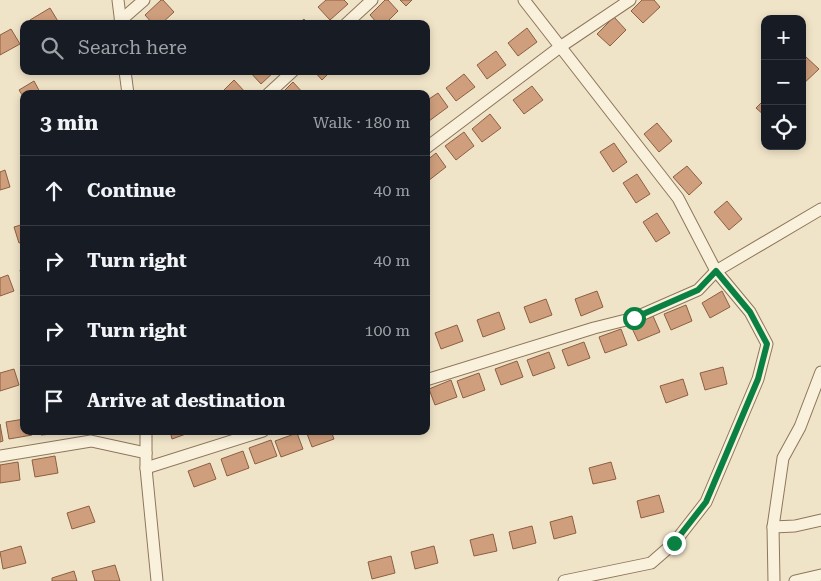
<!DOCTYPE html>
<meta charset="utf-8">
<style>
:root{--surface:#171b24;--page:#242831;--text:#f1f3f6;--muted:#9ea1a6;--line:#363941}
body{margin:0;font-family:"Roboto Serif",serif;background:var(--page);color:var(--text)}
.controls{position:absolute;right:15px;top:15px;display:grid;overflow:hidden;border-radius:10px;box-shadow:0 2px 8px #0003}
.controls button{width:45px;height:45px;display:grid;place-items:center;padding:0;border:0;border-bottom:1px solid var(--line);background:var(--surface);color:var(--text);font:25px sans-serif}
.stop{position:absolute;width:15px;height:15px;margin:-11px;border:4px solid #0b8043;border-radius:50%;background:#fff}
.stop.end{background:#0b8043;border-color:#fff;box-shadow:0 1px 5px #0008}
.list{margin:0;padding:0;list-style:none}
h2{display:flex;justify-content:space-between;align-items:center;height:65px;margin:0;padding:0 20px;font-size:21px}
h2 small{font-size:16px;font-weight:400;color:var(--muted)}
.list li{display:grid;grid-template-columns:32px 1fr auto;gap:15px;align-items:center;box-sizing:border-box;height:70px;padding:0 20px;border-top:1px solid var(--line)}
.list b{display:block;font-size:19px;white-space:nowrap}
.list em{font-size:16px;font-style:normal;color:var(--muted)}
.icon{flex:none;width:28px;height:28px;fill:none;stroke:currentColor;stroke-width:2;stroke-linecap:round;stroke-linejoin:round}
.map{position:relative;flex:none;width:821px;height:581px;overflow:hidden}
.search{position:absolute;background:var(--surface);box-shadow:0 2px 8px #0003;left:20px;top:20px;width:410px;height:55px;display:flex;align-items:center;gap:12px;box-sizing:border-box;padding:0 18px;border-radius:10px;color:var(--muted);font-size:19px}
.panel{position:absolute;background:var(--surface);box-shadow:0 2px 8px #0003;left:20px;top:90px;width:410px;height:345px;border-radius:10px}
.map>svg:first-child{display:block}
.building{fill:#cf9f7d;stroke:#8d5f41}
.lines{fill:none;stroke-linecap:round;stroke-linejoin:round}
.minor-casing{stroke:#8d765c;stroke-width:13}
.minor{stroke:#faf1dc;stroke-width:11}
.route{stroke:#0b8043;stroke-width:6}
</style>
<div class="map">
<svg width="821" height="581" viewBox="0 0 821 581">
<rect width="100%" height="100%" fill="#f0e4c8"/>
<g class="building">
<path d="M 161,0 L 163,0 L 174,12 L 161,24 L 153,24 L 145,15 Z"/>
<path d="M 326,0 L 344,0 L 348,4 L 330,20 L 318,7 Z"/>
<path d="M 385,0 L 388,0 L 398,11 L 385,24 L 378,24 L 370,15 Z"/>
<path d="M 400,0 L 412,0 L 406,6 Z"/>
<path d="M 642,0 L 654,0 L 660,7 L 643,23 L 631,11 Z"/>
<path d="M 50,8 L 59,23 L 32,24 L 30,20 Z"/>
<path d="M 614,17 L 626,30 L 610,46 L 597,34 Z"/>
<path d="M 304,19 L 308,24 L 298,24 Z"/>
<path d="M 527,28 L 537,42 L 518,56 L 508,43 Z"/>
<path d="M 11,29 L 20,44 L 0,55 L 0,35 Z"/>
<path d="M 496,51 L 506,65 L 487,79 L 477,65 Z"/>
<path d="M 806,57 L 819,69 L 802,85 L 802,61 Z"/>
<path d="M 249,71 L 275,71 L 261,84 Z"/>
<path d="M 314,71 L 331,71 L 322,80 Z"/>
<path d="M 464,74 L 475,87 L 456,101 L 446,88 Z"/>
<path d="M 234,80 L 246,93 L 220,94 Z"/>
<path d="M 34,81 L 41,94 L 24,94 L 24,98 L 19,90 Z"/>
<path d="M 293,82 L 304,94 L 281,94 Z"/>
<path d="M 532,86 L 543,100 L 524,114 L 513,100 Z"/>
<path d="M 438,93 L 448,107 L 429,121 L 426,116 L 426,101 Z"/>
<path d="M 765,99 L 765,116 L 756,108 Z"/>
<path d="M 490,114 L 501,128 L 482,142 L 472,129 Z"/>
<path d="M 657,123 L 672,141 L 659,152 L 644,134 Z"/>
<path d="M 464,132 L 474,146 L 456,160 L 445,146 Z"/>
<path d="M 614,143 L 627,162 L 613,172 L 600,152 Z"/>
<path d="M 436,153 L 446,167 L 428,181 L 426,161 Z"/>
<path d="M 687,166 L 702,183 L 689,195 L 673,177 Z"/>
<path d="M 5,170 L 10,187 L 0,190 L 0,172 Z"/>
<path d="M 637,174 L 650,194 L 636,203 L 623,183 Z"/>
<path d="M 727,201 L 742,219 L 729,230 L 714,212 Z"/>
<path d="M 657,213 L 670,233 L 656,242 L 643,222 Z"/>
<path d="M 24,224 L 24,242 L 19,243 L 14,227 Z"/>
<path d="M 24,269 L 24,285 L 20,270 Z"/>
<path d="M 8,275 L 14,291 L 0,296 L 0,278 Z"/>
<path d="M 597,291 L 603,307 L 581,316 L 575,299 Z"/>
<path d="M 722,291 L 730,307 L 710,318 L 702,303 Z"/>
<path d="M 546,299 L 552,315 L 530,323 L 524,307 Z"/>
<path d="M 686,305 L 692,321 L 671,330 L 664,314 Z"/>
<path d="M 499,312 L 505,329 L 483,337 L 477,320 Z"/>
<path d="M 653,316 L 660,332 L 638,341 L 631,326 Z"/>
<path d="M 457,325 L 463,341 L 441,349 L 435,333 Z"/>
<path d="M 621,329 L 627,345 L 605,353 L 599,337 Z"/>
<path d="M 584,342 L 590,358 L 568,366 L 562,350 Z"/>
<path d="M 549,352 L 555,368 L 533,376 L 527,360 Z"/>
<path d="M 517,361 L 523,377 L 501,385 L 495,369 Z"/>
<path d="M 723,367 L 727,384 L 705,390 L 700,373 Z"/>
<path d="M 14,369 L 19,385 L 0,391 L 0,373 Z"/>
<path d="M 479,373 L 485,390 L 463,398 L 457,381 Z"/>
<path d="M 683,379 L 688,395 L 666,403 L 660,386 Z"/>
<path d="M 451,380 L 457,397 L 435,405 L 429,389 Z"/>
<path d="M 24,419 L 24,431 L 31,431 L 32,435 L 9,439 L 6,422 Z"/>
<path d="M 0,424 L 3,441 L 0,442 Z"/>
<path d="M 41,431 L 65,431 L 65,433 L 41,435 Z"/>
<path d="M 170,431 L 194,431 L 172,439 Z"/>
<path d="M 306,431 L 331,431 L 334,439 L 312,447 Z"/>
<path d="M 297,433 L 303,449 L 281,457 L 275,441 Z"/>
<path d="M 271,440 L 277,456 L 255,464 L 249,448 Z"/>
<path d="M 243,451 L 249,468 L 227,476 L 221,459 Z"/>
<path d="M 55,456 L 58,473 L 35,477 L 32,460 Z"/>
<path d="M 18,462 L 20,480 L 0,483 L 0,465 Z"/>
<path d="M 611,462 L 616,479 L 593,484 L 589,468 Z"/>
<path d="M 210,463 L 216,479 L 194,487 L 188,471 Z"/>
<path d="M 659,495 L 664,512 L 641,518 L 637,501 Z"/>
<path d="M 89,506 L 95,522 L 72,529 L 67,513 Z"/>
<path d="M 572,516 L 576,533 L 554,539 L 550,522 Z"/>
<path d="M 532,526 L 536,543 L 513,549 L 509,532 Z"/>
<path d="M 493,534 L 497,551 L 474,556 L 470,540 Z"/>
<path d="M 21,546 L 26,563 L 3,569 L 0,552 Z"/>
<path d="M 434,546 L 438,563 L 415,569 L 411,552 Z"/>
<path d="M 391,556 L 395,573 L 372,579 L 368,562 Z"/>
<path d="M 115,565 L 120,581 L 95,581 L 92,571 Z"/>
<path d="M 74,571 L 77,581 L 52,581 L 52,578 Z"/>
</g>
<g class="lines">
<g class="minor-casing">
<g id="minor">
<path d="M 118,0 L 121,24"/>
<path d="M 524,0 L 678,198 L 716,271 L 750,312 L 767,344 L 758,379 L 706,502 L 674,543 L 651,563 L 564,581"/>
<path d="M 120,21 L 144,0"/>
<path d="M 346,24 L 372,0"/>
<path d="M 125,71 L 128,94"/>
<path d="M 268,94 L 293,71"/>
<path d="M 426,148 L 560,47 L 630,0"/>
<path d="M 426,380 L 594,328 L 634,318 L 698,290 L 716,271 L 821,209"/>
<path d="M 146,431 L 146,468 L 157,581"/>
<path d="M 0,456 L 91,441 L 146,453"/>
<path d="M 146,468 L 263,431"/>
<path d="M 773,527 L 795,526 L 821,520"/>
<path d="M 774,581 L 773,527 L 783,458 L 800,427 L 821,372"/>
<path d="M 795,581 L 821,575"/>
</g>
</g>
<use href="#minor" class="minor"/>
</g>
<g class="lines">
<path class="route" d="M 634,318 L 698,290 L 716,271 L 750,312 L 767,344 L 758,379 L 706,502 L 674,543"/>
</g>
</svg>
<div class="controls">
<button>+</button>
<button>−</button>
<button><svg class="icon" aria-label="locate" viewBox="0 0 24 24"><circle cx="12" cy="12" r="6"/><path d="M12 2v4M12 18v4M2 12h4M18 12h4"/></svg></button>
</div>
<div class="stop" style="left:634px;top:318px"></div>
<div class="stop end" style="left:674px;top:543px"></div>
<div class="search"><svg class="icon" aria-label="search" viewBox="0 0 24 24"><circle cx="10" cy="10" r="6"/><path d="M15 15l6 6"/></svg>Search here</div>
<section class="panel">
<h2>3 min<small>Walk · 180 m</small></h2>
<ul class="list">
<li><svg class="icon" aria-label="ahead" viewBox="0 0 24 24"><path d="M12 20V5M6 11l6-6 6 6"/></svg><div><b>Continue</b></div><em>40 m</em></li>
<li><svg class="icon" aria-label="right" viewBox="0 0 24 24"><path d="M7 20v-9h11M14 6l5 5-5 5"/></svg><div><b>Turn right</b></div><em>40 m</em></li>
<li><svg class="icon" aria-label="right" viewBox="0 0 24 24"><path d="M7 20v-9h11M14 6l5 5-5 5"/></svg><div><b>Turn right</b></div><em>100 m</em></li>
<li><svg class="icon" aria-label="arrive" viewBox="0 0 24 24"><path d="M6 21V4h12l-3 4 3 4H6"/></svg><div><b>Arrive at destination</b></div></li>
</ul>
</section>
</div>
